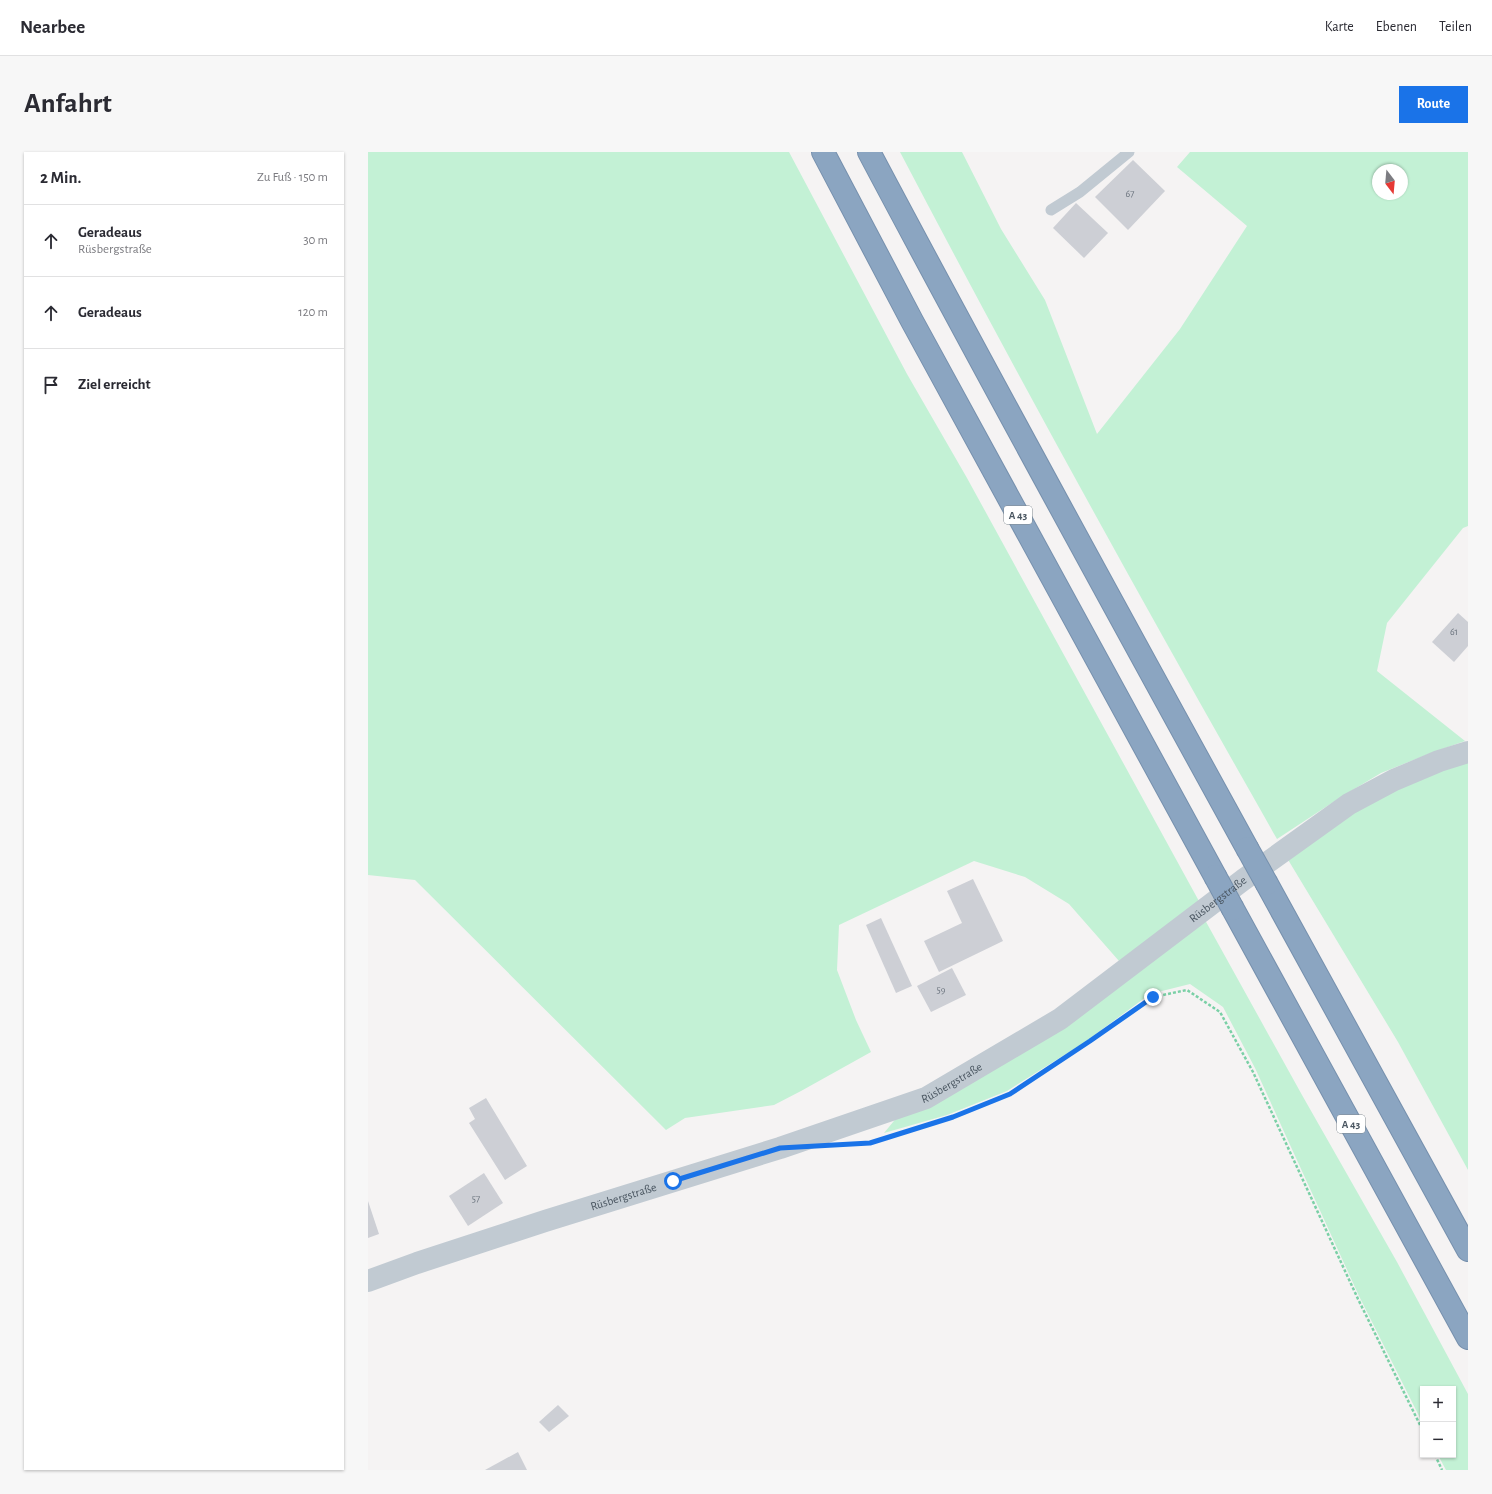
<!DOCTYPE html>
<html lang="de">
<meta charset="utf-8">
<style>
:root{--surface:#fff;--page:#f7f7f7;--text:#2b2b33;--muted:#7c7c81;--line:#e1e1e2;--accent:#1a73e8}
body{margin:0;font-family:"Alegreya Sans",sans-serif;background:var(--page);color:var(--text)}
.controls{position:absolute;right:12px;bottom:12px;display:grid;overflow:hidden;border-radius:0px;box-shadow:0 1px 3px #0004}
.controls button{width:36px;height:36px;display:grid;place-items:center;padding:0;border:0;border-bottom:1px solid var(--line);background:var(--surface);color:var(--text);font:20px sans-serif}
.compass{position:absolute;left:1004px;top:12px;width:36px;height:36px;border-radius:50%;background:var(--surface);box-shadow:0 1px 3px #0004;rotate:164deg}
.stop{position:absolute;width:12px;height:12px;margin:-9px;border:3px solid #1a73e8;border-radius:50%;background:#fff}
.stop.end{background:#1a73e8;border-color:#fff;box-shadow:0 1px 4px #0008}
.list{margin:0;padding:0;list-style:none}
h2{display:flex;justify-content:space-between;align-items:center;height:52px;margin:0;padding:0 16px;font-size:17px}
h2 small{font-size:13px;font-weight:400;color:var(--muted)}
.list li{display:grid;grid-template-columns:26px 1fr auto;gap:12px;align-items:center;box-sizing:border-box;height:72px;padding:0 16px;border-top:1px solid var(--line)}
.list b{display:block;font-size:15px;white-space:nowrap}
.list p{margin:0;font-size:13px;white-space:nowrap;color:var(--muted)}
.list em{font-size:13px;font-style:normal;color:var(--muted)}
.icon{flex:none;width:22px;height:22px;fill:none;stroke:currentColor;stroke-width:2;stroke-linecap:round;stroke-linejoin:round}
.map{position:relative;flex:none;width:1100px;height:1318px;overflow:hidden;border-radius:0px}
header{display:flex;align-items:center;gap:24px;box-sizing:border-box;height:56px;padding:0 20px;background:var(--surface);border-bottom:1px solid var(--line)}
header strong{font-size:19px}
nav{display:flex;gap:22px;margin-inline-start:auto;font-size:14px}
.intro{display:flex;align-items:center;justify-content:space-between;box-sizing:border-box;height:96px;padding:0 24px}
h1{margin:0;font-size:28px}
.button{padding:10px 18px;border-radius:0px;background:var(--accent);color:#fff;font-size:14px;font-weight:700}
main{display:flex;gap:24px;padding:0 24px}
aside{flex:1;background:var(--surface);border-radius:0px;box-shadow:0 1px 3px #0004}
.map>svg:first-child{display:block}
.green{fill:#c3f1d5;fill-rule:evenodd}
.building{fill:#cdcfd5}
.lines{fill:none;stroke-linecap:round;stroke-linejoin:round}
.motorway-casing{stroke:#7690ad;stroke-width:24}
.path{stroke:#7ad0a6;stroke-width:2.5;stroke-dasharray:3 2;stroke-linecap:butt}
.service{stroke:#c1cad2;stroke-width:11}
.minor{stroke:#c1cad2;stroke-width:22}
.motorway{stroke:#8ba5c1;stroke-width:22}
.motorway-bridge-casing{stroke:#7690ad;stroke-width:24;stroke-linecap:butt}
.motorway-bridge{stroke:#8ba5c1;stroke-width:22}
.route{stroke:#1a73e8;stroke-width:5}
.labels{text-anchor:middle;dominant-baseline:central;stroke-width:3;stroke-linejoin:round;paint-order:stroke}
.number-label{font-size:10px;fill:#6b747e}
.shield{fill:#fff;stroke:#808990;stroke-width:1}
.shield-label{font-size:11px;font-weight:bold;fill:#4a5661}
.street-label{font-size:12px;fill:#4a5661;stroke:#fff}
</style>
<header>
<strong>Nearbee</strong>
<nav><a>Karte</a><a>Ebenen</a><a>Teilen</a></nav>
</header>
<div class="intro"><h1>Anfahrt</h1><a class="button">Route</a></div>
<main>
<aside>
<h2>2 Min.<small>Zu Fuß · 150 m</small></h2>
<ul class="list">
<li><svg class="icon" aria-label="ahead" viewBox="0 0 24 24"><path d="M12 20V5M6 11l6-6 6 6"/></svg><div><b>Geradeaus</b><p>Rüsbergstraße</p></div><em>30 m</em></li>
<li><svg class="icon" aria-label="ahead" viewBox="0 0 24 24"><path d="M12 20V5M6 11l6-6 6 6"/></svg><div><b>Geradeaus</b></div><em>120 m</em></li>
<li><svg class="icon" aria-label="arrive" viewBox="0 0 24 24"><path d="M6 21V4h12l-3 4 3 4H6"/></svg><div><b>Ziel erreicht</b></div></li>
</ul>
</aside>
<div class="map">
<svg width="1100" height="1318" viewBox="0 0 1100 1318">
<rect width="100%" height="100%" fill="#f5f3f3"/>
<g class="green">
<path d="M 0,0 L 421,0 L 539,222 L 599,326 L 832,751 L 751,809 L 701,752 L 657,725 L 606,709 L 471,773 L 469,818 L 488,868 L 503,900 L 433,939 L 406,953 L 317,966 L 298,978 L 47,728 L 0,723 Z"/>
<path d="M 532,0 L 594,0 L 633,77 L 677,148 L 729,282 L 812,177 L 879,74 L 809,15 L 822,0 L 1100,0 L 1100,374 L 1095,376 L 1019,471 L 1009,519 L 1097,589 L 1063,601 L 1013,621 L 973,645 L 909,687 C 780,460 653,231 532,0 ZM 1010,18 L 1034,18 L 1034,42 L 1010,42 Z"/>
<path d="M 1100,607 L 1100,1018 L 1030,890 L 919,706 L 991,657 L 1033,633 Z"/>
<path d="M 837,768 L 934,943 L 1029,1110 L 1100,1242 L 1100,1318 L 1078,1318 L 1070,1303 L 1085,1303 L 1085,1237 L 1055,1237 L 1055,1272 L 991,1144 L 887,916 L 855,855 L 822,832 L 782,842 L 717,890 L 639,939 L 579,963 L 516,981 L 530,964 Z"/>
</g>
<g class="building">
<path d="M 765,8 L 797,39 L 760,78 L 727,45 Z"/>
<path d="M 708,51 L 740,81 L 716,106 L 685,76 Z"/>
<path d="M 1090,461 L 1100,470 L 1100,494 L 1086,510 L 1064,490 Z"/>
<path d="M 605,727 L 635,789 L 571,820 L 556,789 L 594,771 L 579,739 Z"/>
<path d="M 513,766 L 544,834 L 528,841 L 498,773 Z"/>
<path d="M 584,816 L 598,843 L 563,860 L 549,834 Z"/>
<path d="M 118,946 L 159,1014 L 137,1028 L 101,971 L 107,967 L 101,956 Z"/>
<path d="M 116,1021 L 135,1051 L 100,1074 L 81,1044 Z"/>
<path d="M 0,1049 L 11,1082 L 0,1086 Z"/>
<path d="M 190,1253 L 201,1264 L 181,1280 L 171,1270 Z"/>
<path d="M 150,1300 L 159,1318 L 117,1318 Z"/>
</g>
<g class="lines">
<g class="motorway-casing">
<g id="motorway">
<path d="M 455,0 L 544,169 L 847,724"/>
<path d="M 501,0 C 625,234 752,465 879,696"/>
<path d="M 899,732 L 1100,1098"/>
<path d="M 865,757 L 1100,1186"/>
</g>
</g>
<g class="path">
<path d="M 532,981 L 585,965 L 642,942 L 722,889 L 785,845 L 819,838 L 852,860 L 885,920 L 990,1147 L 1055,1279"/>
<path d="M 1067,1303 L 1074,1318"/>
</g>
<path class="service" d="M 683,58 L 712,40 L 761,0"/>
<path class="minor" id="s1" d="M 0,1129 L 49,1111 L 177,1069 L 412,996 L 558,946 L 692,867 L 875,728 L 981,652 L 1026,628 L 1071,609 L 1100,600"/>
<use href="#motorway" class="motorway"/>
<g class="motorway-bridge-casing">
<g id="motorway-bridge">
<path d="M 879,696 L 899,732"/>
<path d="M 847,724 L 865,757"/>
</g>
</g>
<use href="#motorway-bridge" class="motorway-bridge"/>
</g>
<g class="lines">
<path class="route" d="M 305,1029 L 412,996 L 502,991 L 585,965 L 642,942 L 722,889 L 785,845"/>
</g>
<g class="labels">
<g class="number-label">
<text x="762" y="42">67</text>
<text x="1086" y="480">61</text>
<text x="573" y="838">59</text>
<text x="108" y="1047">57</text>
</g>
<g class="shield">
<rect x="636" y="354" width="28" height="18" rx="3"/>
<rect x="969" y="963" width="28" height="18" rx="3"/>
</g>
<g class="shield-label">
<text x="650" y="363">A 43</text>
<text x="983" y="972">A 43</text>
</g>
<g class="street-label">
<text stroke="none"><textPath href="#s1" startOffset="941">Rüsbergstraße</textPath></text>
<text stroke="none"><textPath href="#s1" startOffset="617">Rüsbergstraße</textPath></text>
<text stroke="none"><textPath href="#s1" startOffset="269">Rüsbergstraße</textPath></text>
</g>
</g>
</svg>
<div class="controls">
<button>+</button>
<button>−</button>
</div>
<svg class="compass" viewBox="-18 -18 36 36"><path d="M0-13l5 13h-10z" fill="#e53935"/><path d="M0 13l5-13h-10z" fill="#7c7c81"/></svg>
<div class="stop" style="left:305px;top:1029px"></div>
<div class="stop end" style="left:785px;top:845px"></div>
</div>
</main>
